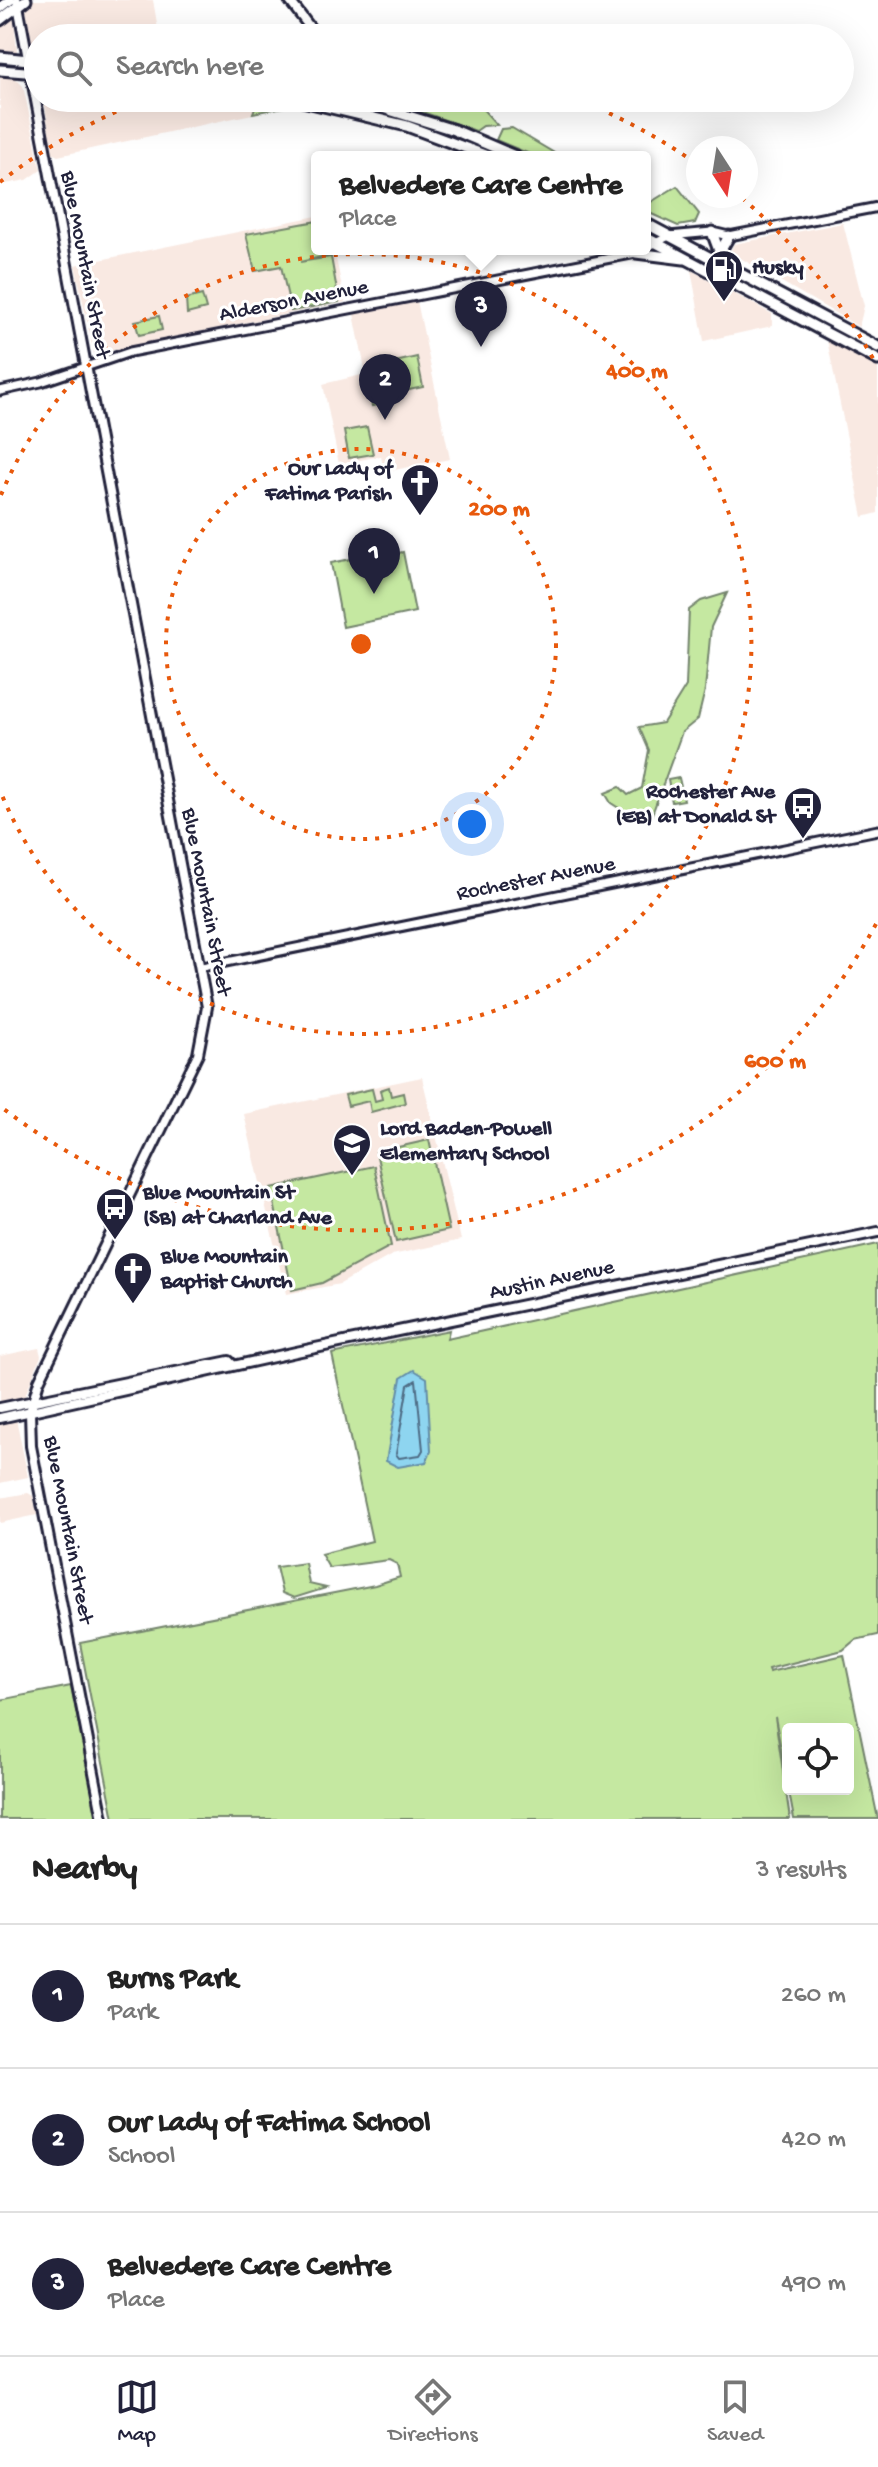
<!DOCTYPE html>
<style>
:root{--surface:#fff;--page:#f2f2f2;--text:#222;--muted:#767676;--line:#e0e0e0;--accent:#22223b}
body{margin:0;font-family:"Gochi Hand",sans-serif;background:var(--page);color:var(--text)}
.controls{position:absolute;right:24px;bottom:24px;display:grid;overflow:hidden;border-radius:8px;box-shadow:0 8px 32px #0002}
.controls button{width:72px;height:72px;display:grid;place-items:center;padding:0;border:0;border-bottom:2px solid var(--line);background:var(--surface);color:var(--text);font:40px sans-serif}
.compass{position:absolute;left:686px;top:136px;width:72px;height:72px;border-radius:50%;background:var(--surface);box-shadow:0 8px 32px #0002;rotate:168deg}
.you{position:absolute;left:472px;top:824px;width:28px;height:28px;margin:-20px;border:6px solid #fff;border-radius:50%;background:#1a73e8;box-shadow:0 0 0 12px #1a73e833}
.badge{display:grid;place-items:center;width:52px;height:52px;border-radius:50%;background:var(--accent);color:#fff;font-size:26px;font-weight:700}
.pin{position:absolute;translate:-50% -66px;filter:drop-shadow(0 2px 4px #0008)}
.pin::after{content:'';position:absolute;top:42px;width:28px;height:24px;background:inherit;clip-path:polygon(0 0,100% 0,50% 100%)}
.popup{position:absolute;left:311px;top:151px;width:340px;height:104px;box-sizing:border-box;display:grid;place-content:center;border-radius:8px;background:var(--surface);filter:drop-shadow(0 2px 6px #0005);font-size:26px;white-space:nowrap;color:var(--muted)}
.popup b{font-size:30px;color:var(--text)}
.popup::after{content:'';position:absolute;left:50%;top:100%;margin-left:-16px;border:16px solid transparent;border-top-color:var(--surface)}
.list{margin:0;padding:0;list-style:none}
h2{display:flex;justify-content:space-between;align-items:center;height:104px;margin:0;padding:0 32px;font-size:34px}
h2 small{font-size:26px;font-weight:400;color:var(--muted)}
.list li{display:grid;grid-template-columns:52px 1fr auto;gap:24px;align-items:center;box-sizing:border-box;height:144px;padding:0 32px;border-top:2px solid var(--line)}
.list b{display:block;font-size:30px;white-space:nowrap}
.list p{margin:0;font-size:26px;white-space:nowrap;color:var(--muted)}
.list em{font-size:26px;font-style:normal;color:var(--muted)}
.icon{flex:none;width:44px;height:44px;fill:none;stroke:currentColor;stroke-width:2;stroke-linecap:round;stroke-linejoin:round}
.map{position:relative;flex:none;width:878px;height:1819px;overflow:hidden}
.search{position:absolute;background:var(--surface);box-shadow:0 8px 32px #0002;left:24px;right:24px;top:24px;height:88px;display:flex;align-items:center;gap:20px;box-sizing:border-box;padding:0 28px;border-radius:44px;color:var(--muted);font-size:30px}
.sheet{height:536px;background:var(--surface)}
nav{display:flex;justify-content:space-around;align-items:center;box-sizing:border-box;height:112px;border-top:2px solid var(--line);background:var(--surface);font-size:22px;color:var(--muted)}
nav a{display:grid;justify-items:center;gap:4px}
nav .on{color:var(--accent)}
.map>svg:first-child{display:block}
.built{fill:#f9e9e2}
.green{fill:#c5e8a1;stroke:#74856e;stroke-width:2;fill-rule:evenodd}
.water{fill:#8ed5f0;stroke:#638da8;stroke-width:2}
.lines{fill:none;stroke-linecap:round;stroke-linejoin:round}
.shore{stroke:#4d6a83;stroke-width:2}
.tertiary-casing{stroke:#22223b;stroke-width:13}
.secondary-casing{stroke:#22223b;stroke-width:14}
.primary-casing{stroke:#22223b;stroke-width:15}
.tertiary{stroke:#fff;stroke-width:7}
.secondary{stroke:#fff;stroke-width:8}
.primary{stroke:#fff;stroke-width:9}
.ring{fill:none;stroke:#e8590c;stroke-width:4;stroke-dasharray:4 8}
.labels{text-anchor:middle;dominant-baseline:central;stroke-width:6;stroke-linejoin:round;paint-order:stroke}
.street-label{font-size:22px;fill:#22223b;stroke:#fff}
.poi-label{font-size:22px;font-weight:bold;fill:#22223b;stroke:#fff;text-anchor:start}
.centre{fill:#e8590c;stroke:#fff;stroke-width:4}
.ring-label{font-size:24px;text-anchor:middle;font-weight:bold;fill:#e8590c;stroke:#fff;stroke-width:6;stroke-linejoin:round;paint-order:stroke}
</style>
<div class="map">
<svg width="878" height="1819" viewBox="0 0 878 1819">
<rect width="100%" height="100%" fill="#fff"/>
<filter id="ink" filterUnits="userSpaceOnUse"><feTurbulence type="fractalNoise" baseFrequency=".0125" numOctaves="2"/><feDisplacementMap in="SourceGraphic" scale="16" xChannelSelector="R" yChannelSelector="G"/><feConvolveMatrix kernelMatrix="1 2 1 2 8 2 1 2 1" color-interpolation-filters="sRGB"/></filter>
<g filter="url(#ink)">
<g class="built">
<path d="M 32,0 L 153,0 L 159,35 L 38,38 L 38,52 L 32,45 L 26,10 Z"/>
<path d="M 9,19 L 14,20 L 17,52 L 0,51 L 0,25 Z"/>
<path d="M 0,76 L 15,78 L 23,86 L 41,170 L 27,180 L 0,185 Z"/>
<path d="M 44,98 L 257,98 L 294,105 L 58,156 L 52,153 Z"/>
<path d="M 317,216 L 317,249 L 334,249 L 345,302 L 94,354 L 75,265 Z"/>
<path d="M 843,223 L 864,306 L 859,327 L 730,252 L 734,244 Z"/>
<path d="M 691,270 L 772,314 L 772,326 L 704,341 Z"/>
<path d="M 417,301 L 450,459 L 384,472 L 381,456 L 339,464 L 323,384 L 366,374 L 354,314 Z"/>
<path d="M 827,340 L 878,366 L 878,513 L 863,517 Z"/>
<path d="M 422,1077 L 461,1240 L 392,1255 L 340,1284 L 286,1294 L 244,1114 Z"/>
<path d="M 39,1348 L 41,1356 L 16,1418 L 28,1477 L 0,1483 L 0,1356 Z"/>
<path d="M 28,1493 L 33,1496 L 37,1515 L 0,1523 L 0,1498 Z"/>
</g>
<g class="green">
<path d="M 383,98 L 433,98 L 452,103 L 458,98 L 473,98 L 497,125 L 483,126 L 476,131 Z"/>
<path d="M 252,99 L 292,105 L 294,105 L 253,113 L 257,102 Z"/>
<path d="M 512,128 L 561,157 L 537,157 L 496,140 L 501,129 Z"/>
<path d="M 677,186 L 699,214 L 695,223 L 678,226 L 645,211 L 645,201 L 651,202 Z"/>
<path d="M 317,221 L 317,249 L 329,249 L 330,255 L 300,262 L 331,257 L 339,302 L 291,311 L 281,266 L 255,271 L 246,234 Z"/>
<path d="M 202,295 L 206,309 L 187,314 L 186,299 Z"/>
<path d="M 159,316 L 162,330 L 139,335 L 135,321 Z"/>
<path d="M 417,357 L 423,387 L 395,393 L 396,402 L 372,406 L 364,375 L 374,374 L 373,367 Z"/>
<path d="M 367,427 L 373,454 L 349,458 L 344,431 Z"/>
<path d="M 403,552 L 415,612 L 343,627 L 331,563 L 351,559 L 353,563 Z"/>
<path d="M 727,593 L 711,627 L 705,690 L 698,719 L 682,732 L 651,817 L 639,821 L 611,803 L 605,793 L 620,787 L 628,795 L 642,788 L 649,750 L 639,727 L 663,723 L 686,686 L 689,610 L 701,601 Z"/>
<path d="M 679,778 L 684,800 L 672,802 L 668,780 Z"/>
<path d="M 389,1087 L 391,1096 L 403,1093 L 405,1103 L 371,1112 L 369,1101 L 348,1106 L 345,1095 L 372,1089 L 375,1101 L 382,1099 L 380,1090 Z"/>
<path d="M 429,1140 L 449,1230 L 396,1242 L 376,1152 Z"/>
<path d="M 374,1166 L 391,1246 L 322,1283 L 292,1290 L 271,1188 Z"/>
<path d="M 878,1244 L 878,1635 L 855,1640 L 843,1650 L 768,1669 L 769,1672 L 844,1655 L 878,1819 L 794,1819 L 775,1717 L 790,1819 L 114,1819 L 80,1643 L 375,1585 L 400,1577 L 397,1564 L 389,1560 L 329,1568 L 321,1554 L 372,1541 L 332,1354 L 449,1330 L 447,1339 ZM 788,1729 L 848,1729 L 848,1789 L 788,1789 Z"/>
<path d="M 305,1563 L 309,1584 L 326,1588 L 294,1598 L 282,1593 L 276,1567 Z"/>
<path d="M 71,1686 L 98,1819 L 0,1819 L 0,1700 Z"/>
</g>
<path class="water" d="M 414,1370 L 427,1378 L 431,1451 L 426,1462 L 398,1467 L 386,1461 L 401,1378 Z"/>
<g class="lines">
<path class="shore" d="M 416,1380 L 423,1450 L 420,1455 L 399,1458 L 396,1454 L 408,1385 Z"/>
<g class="tertiary-casing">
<g id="tertiary">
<path d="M 0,391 L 41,382 L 130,352 L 636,253 L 669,236 L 712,232 L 729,236 L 878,207"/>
<path d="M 202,967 L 878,830"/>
</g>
</g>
<g class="secondary-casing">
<g id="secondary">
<path d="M 17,0 L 207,1007 L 198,1054 L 39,1381 L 30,1412 L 31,1446 L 103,1819"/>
<path d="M 289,0 L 318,38"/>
<path d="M 0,1408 L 229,1361 L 233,1365"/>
<path d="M 0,1418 L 296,1352 L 878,1232"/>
</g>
</g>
<g class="primary-casing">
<g id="primary">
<path d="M 0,8 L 10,0"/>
<path d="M 0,20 L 26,0"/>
<path d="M 0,57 L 38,61"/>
<path d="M 0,70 L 38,73"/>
<path d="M 290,98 L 407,126 L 490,157"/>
<path d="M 350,98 L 454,130 L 517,157"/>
<path d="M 645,223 L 878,347"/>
<path d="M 712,232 L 724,264"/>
<path d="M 645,237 L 878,360"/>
<path d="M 721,250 L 729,236"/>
<path d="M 636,253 L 684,259"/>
</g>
</g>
<use href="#tertiary" class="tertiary"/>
<use href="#secondary" class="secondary"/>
<use href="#primary" class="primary"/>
</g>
</g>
<g class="ring">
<circle cx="361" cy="644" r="195"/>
<path d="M1 495A390 390 0 1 1 1 793"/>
<path d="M876 924A586 586 0 0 1 0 1106M0 182A586 586 0 0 1 146 99M576 99A586 586 0 0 1 697 164M742 198A586 586 0 0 1 876 364"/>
</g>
<defs>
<g id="fuel-pin" transform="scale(2)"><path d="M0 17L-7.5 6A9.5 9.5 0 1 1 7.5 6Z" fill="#22223b" stroke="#fff"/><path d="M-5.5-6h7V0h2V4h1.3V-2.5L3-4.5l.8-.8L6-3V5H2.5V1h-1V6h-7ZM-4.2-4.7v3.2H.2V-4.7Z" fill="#fff"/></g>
<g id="church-pin" transform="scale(2)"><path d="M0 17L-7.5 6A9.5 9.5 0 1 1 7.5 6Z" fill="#22223b" stroke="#fff"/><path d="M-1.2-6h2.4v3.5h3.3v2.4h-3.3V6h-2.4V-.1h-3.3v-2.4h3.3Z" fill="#fff"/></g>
<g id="bus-pin" transform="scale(2)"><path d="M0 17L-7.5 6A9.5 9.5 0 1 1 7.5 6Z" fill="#22223b" stroke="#fff"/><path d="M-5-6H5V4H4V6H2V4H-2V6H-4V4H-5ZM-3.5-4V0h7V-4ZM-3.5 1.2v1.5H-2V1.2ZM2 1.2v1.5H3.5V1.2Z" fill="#fff"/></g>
<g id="school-pin" transform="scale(2)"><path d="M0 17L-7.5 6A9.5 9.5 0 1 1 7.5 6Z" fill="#22223b" stroke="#fff"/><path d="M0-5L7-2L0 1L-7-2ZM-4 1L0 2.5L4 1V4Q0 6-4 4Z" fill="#fff"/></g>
</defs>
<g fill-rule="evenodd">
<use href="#fuel-pin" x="724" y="269"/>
<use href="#church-pin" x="420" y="483"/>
<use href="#bus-pin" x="803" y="806"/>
<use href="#school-pin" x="352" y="1143"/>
<use href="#bus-pin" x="115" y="1207"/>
<use href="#church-pin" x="133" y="1271"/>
</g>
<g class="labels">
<g class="street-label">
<text transform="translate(84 265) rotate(79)">Blue Mountain Street</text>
<text transform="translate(294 302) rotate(-11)">Alderson Avenue</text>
<text transform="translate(536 880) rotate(-11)">Rochester Avenue</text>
<text transform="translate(205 902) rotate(79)">Blue Mountain Street</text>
<text transform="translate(552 1281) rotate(-12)">Austin Avenue</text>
<text transform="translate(67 1530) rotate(79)">Blue Mountain Street</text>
</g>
<g class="poi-label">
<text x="752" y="269">Husky</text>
<text x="392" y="470" text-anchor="end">Our Lady of<tspan x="392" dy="25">Fatima Parish</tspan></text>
<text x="775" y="793" text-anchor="end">Rochester Ave<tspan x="775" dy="25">(EB) at Donald St</tspan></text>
<text x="380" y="1130">Lord Baden-Powell<tspan x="380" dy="25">Elementary School</tspan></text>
<text x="143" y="1194">Blue Mountain St<tspan x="143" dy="25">(SB) at Charland Ave</tspan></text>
<text x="161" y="1258">Blue Mountain<tspan x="161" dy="25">Baptist Church</tspan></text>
</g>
</g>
<circle cx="361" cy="644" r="12" class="centre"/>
<g class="ring-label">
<text x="637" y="377">400 m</text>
<text x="499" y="515">200 m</text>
<text x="775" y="1067">600 m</text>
</g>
</svg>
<div class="controls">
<button><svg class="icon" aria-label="locate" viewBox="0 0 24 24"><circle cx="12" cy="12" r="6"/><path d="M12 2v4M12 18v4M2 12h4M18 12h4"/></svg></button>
</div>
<svg class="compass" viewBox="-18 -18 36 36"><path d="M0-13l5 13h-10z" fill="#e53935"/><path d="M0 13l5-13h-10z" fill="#767676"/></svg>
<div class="you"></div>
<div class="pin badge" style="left:374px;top:594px">1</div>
<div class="pin badge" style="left:385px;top:420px">2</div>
<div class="pin badge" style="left:481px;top:347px">3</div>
<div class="popup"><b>Belvedere Care Centre</b>Place</div>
<div class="search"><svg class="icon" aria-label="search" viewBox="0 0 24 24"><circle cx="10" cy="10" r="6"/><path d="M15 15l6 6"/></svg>Search here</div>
</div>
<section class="sheet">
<h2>Nearby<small>3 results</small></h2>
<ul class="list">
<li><span class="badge">1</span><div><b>Burns Park</b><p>Park</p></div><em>260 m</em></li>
<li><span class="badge">2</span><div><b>Our Lady of Fatima School</b><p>School</p></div><em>420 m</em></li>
<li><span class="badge">3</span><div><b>Belvedere Care Centre</b><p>Place</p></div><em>490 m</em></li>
</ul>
</section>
<nav>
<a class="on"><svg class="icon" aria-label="map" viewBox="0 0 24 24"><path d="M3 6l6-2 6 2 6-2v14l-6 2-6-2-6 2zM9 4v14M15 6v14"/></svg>Map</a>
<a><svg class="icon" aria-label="directions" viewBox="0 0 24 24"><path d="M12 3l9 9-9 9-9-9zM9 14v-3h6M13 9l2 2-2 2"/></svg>Directions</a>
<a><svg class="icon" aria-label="saved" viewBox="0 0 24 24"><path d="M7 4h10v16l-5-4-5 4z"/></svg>Saved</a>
</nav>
